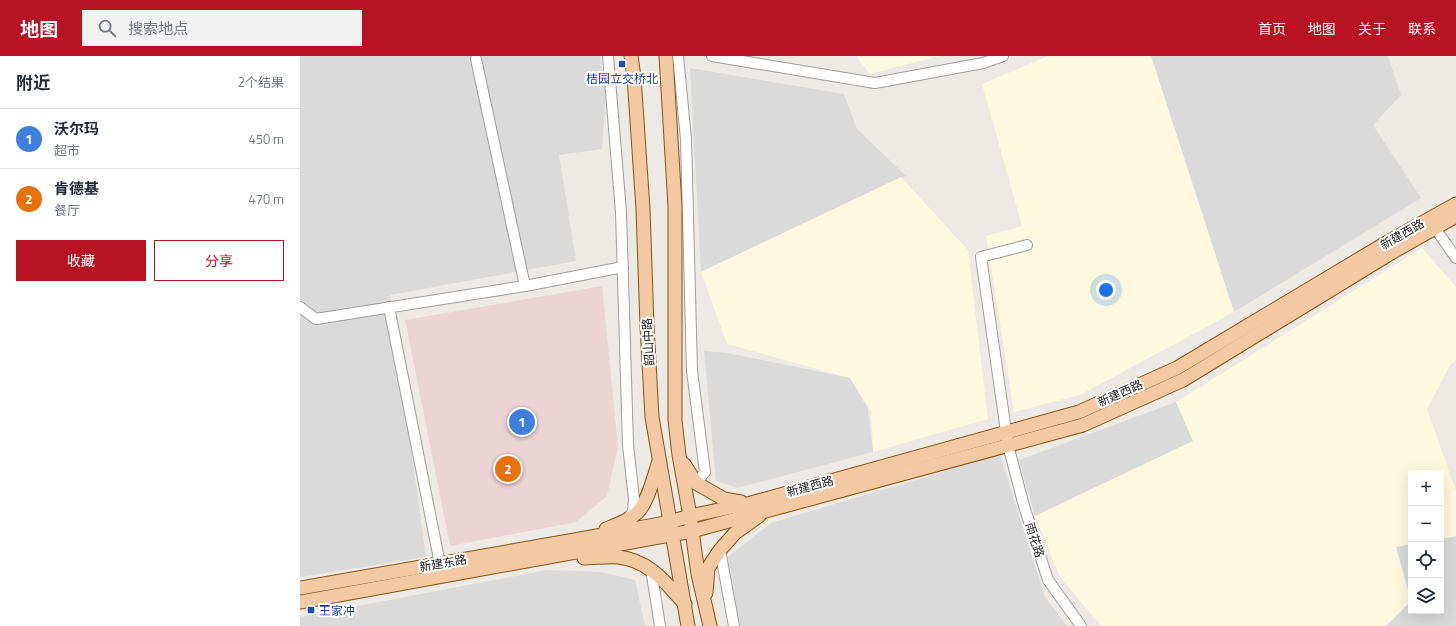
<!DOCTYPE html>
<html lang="zh">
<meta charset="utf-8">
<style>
:root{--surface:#fff;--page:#f2f2f3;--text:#1f2937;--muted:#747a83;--line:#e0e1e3;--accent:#b71322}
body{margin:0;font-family:"Titillium Web","Noto Sans SC",sans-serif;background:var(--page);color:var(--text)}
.controls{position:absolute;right:12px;bottom:12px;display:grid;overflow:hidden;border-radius:0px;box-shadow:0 4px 16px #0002}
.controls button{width:36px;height:36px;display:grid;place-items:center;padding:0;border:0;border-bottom:1px solid var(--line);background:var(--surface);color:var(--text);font:20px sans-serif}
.you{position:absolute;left:806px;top:234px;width:14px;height:14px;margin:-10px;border:3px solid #fff;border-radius:50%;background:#1a73e8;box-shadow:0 0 0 6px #1a73e833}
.badge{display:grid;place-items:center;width:26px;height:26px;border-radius:50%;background:var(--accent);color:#fff;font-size:13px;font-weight:700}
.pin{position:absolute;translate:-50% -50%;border:2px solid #fff;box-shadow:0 1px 4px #0006}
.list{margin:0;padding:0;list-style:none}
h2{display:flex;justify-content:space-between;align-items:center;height:52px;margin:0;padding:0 16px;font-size:17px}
h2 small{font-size:13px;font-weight:400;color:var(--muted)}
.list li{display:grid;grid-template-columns:26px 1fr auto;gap:12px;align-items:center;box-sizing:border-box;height:60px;padding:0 16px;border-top:1px solid var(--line)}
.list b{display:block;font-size:15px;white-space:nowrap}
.list p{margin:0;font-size:13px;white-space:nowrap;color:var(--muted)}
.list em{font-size:13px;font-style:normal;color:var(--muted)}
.actions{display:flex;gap:8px;padding:12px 16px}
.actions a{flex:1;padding:9px 0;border:1px solid var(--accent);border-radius:0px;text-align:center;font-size:14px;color:var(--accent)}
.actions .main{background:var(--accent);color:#fff}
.icon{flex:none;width:22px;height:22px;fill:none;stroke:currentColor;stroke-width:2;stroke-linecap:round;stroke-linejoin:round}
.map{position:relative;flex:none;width:1156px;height:570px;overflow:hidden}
header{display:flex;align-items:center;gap:24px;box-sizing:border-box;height:56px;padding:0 20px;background:var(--accent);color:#fff}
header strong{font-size:19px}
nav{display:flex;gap:22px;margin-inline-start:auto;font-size:14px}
.search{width:280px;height:36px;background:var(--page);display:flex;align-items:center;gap:10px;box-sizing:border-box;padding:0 14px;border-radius:0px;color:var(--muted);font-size:15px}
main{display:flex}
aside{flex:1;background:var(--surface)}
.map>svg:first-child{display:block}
.residential{fill:#dbdada}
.commercial{fill:#ecd4d5}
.education{fill:#fcf9de}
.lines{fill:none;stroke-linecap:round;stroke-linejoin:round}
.minor-casing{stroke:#9e9e9e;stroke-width:12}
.major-casing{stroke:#87540e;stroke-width:15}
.minor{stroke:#fff;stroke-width:10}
.major{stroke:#f2c9a3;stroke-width:13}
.transit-dot{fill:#1a4fb4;stroke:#fff;stroke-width:1.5}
.labels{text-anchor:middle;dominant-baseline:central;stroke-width:4;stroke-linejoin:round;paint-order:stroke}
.transit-label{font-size:12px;fill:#164399;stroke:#fff}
.street-label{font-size:12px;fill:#1d1d1d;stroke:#fff}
</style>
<header>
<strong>地图</strong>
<div class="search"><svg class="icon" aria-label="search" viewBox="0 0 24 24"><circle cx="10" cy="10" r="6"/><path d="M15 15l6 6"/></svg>搜索地点</div>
<nav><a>首页</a><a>地图</a><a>关于</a><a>联系</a></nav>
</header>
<main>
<aside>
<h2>附近<small>2个结果</small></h2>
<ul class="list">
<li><span class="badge" style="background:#3f7fe0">1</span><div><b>沃尔玛</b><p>超市</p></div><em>450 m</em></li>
<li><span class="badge" style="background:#e8710a">2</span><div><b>肯德基</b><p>餐厅</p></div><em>470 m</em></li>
</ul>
<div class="actions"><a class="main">收藏</a><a>分享</a></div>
</aside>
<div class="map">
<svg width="1156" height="570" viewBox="0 0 1156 570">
<rect width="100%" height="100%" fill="#ede9e4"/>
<g class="residential">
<path d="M 0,0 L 300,0 L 306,38 L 302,93 L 259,99 L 276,205 L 90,239 L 126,501 L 0,521 Z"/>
<path d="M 851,0 L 1088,0 L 1101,39 L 1073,69 L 1121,142 L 934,256 Z"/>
<path d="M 390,12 L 544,38 L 557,73 L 606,120 L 401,216 Z"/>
<path d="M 404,295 L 428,297 L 550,322 L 568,353 L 573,396 L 437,432 L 416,425 Z"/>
<path d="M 876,346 L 893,385 L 735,460 L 719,404 Z"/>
<path d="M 700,399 L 745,541 L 767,570 L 440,570 L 428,501 L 471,467 Z"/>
<path d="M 1156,480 L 1156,570 L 1086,570 L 1111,545 L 1095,491 L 1111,488 L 1111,555 L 1141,555 L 1141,483 Z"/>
<path d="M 247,514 L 301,516 L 335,524 L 345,570 L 0,570 L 0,561 Z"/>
</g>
<path class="commercial" d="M 302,230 L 318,391 L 307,440 L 276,466 L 150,490 L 105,264 Z"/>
<g class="education">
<path d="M 556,0 L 640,0 L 570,18 Z"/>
<path d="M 748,0 L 851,0 L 934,256 L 780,339 L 714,356 L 686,180 L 722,170 L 682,28 Z"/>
<path d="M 601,121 L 668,194 L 688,363 L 573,396 L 571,355 L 550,322 L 427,288 L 401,216 Z"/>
<path d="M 1122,192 L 1156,231 L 1156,304 L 1150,309 L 1127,353 L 1156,435 L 1156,480 L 1141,483 L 1141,417 L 1111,417 L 1111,488 L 1096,491 L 1111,545 L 1086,570 L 801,570 L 760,521 L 735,460 L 893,385 L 876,346 Z"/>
</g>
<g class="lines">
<g class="minor-casing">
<g id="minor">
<path d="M 308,0 L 321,156 L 328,389 L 334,443 L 333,456 L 327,463"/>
<path d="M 378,0 L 386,83 L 392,315 L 405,416 L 396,427"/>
<path d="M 412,0 L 575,27 L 683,7 L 703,0"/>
<path d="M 176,3 L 225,230 L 323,211"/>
<path d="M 1135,172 L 1156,202"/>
<path d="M 727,189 L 681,201 L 708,389 L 724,450 L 748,524 L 781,570"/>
<path d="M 0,251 L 16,263 L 225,230"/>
<path d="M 89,251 L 140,508"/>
<path d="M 420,494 L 434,570"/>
<path d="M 351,513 L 360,570"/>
</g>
</g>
<g class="major-casing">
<g id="major">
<path d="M 331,0 L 334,21 L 343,153 L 347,270 L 352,361 L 388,570"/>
<path d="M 366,0 L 375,150 L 375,364 L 379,399 L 390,460 L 398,518 L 410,570"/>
<path d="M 384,408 L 396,427 L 424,443 L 441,446"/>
<path d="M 306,473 C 316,469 328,465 337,457 C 348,446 354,420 359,405"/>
<path d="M 284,502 C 295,502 307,500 318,501 C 349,504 366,527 385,548"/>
<path d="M 0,532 L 286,482 L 370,466 L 390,460 L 451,447 L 779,356 L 877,312 L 1086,187 L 1156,148"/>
<path d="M 406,537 L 408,512 L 420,494 L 435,477 L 459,460"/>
<path d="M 0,546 L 392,475 L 783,369 L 883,324 L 1091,197 L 1156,160"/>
</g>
</g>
<use href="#minor" class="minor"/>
<use href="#major" class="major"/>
</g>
<g class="transit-dot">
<rect x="318" y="4" width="8" height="8" rx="2"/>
<rect x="7" y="550" width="8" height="8" rx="2"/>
</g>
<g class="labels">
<g class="transit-label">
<text x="322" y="22">桔园立交桥北</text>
<text x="19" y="554" text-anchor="start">王家冲</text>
</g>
<g class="street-label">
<text transform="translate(1102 178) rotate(-30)">新建西路</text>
<text transform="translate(348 286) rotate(-93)">韶山中路</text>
<text transform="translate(820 337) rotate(-24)">新建西路</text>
<text transform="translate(510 430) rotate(-15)">新建西路</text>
<text transform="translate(735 484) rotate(72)">雨花路</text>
<text transform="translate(143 507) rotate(-10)">新建东路</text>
</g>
</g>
</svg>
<div class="controls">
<button>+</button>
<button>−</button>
<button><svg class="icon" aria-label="locate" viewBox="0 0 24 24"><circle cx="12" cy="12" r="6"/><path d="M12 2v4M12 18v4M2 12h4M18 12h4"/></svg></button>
<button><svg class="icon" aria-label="layers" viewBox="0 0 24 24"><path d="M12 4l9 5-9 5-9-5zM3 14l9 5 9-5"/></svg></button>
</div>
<div class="you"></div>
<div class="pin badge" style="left:222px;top:366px;background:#3f7fe0">1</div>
<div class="pin badge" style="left:208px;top:413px;background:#e8710a">2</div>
</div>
</main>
